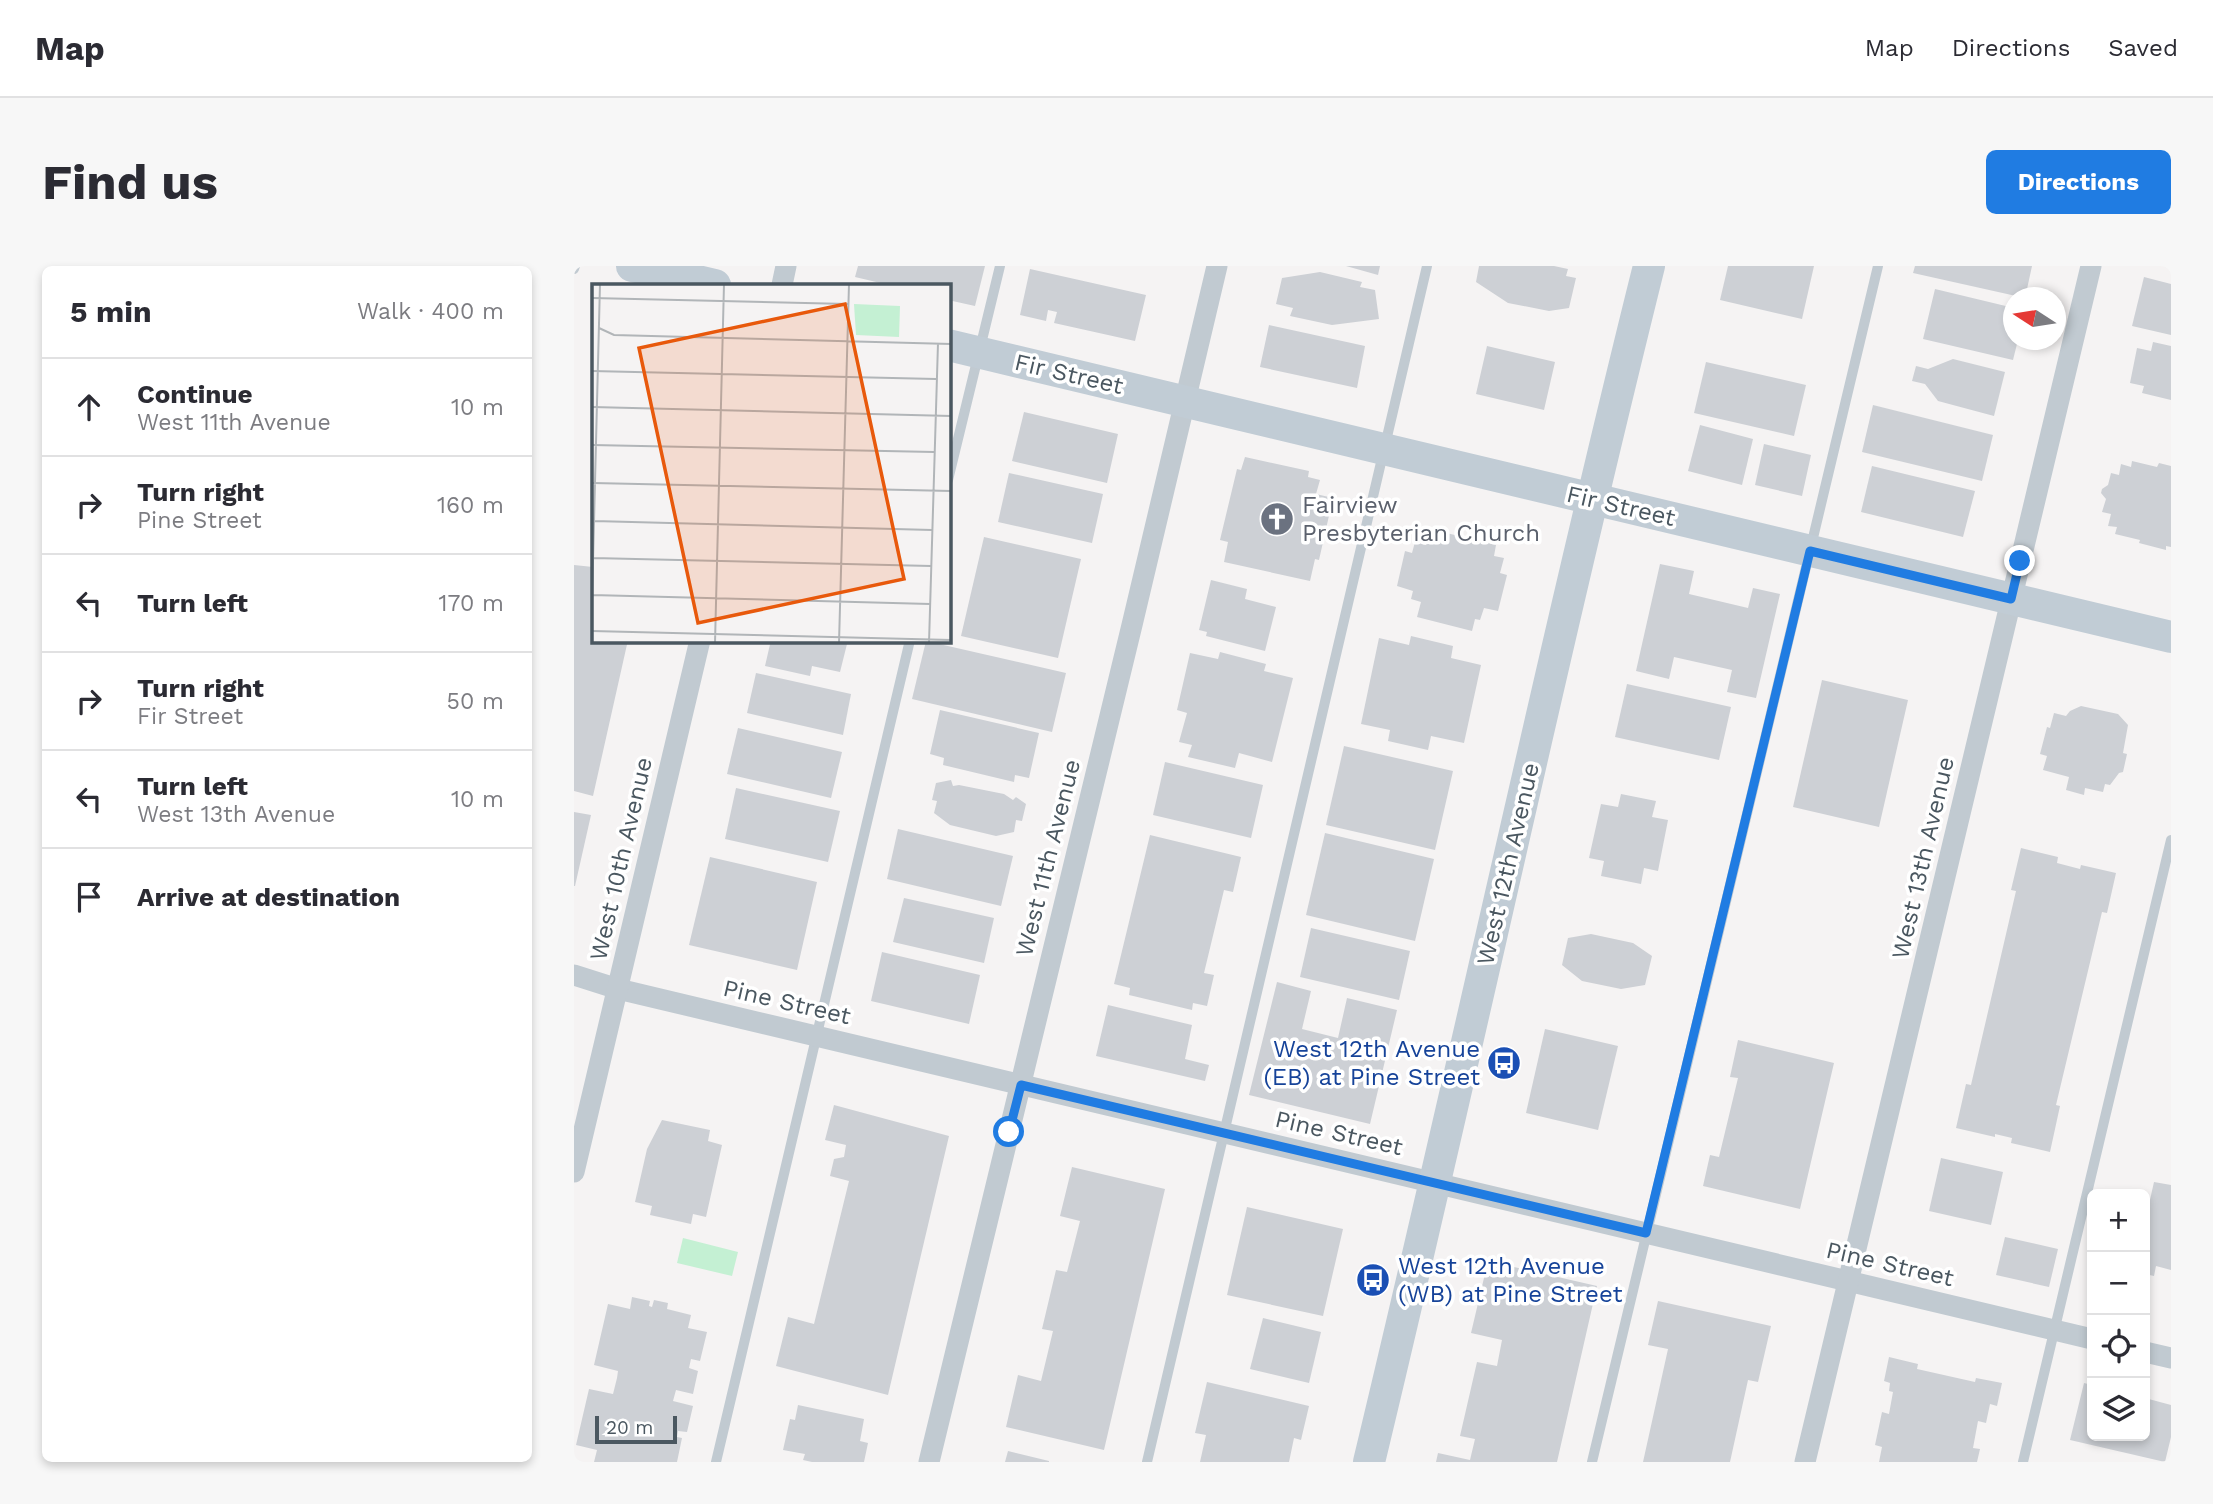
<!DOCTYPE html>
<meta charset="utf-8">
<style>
:root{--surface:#fff;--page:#f7f7f7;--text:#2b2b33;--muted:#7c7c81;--line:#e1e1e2;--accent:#207ce2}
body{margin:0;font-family:"Work Sans",sans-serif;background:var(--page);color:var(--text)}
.controls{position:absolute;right:21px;bottom:21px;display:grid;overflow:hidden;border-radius:10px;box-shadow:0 4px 10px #0003}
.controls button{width:63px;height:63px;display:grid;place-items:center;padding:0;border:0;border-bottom:2px solid var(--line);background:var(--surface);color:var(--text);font:35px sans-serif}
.compass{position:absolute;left:1429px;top:21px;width:63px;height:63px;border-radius:50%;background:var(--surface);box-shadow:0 4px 10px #0003;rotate:282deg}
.scale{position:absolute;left:21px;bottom:18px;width:82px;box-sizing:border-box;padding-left:7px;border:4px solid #4a5760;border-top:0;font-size:19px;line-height:24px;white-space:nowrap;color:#4a5760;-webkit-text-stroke:5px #fff;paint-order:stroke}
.stop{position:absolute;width:21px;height:21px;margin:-16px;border:5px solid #207ce2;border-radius:50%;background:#fff}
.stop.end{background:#207ce2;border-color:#fff;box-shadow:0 2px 7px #0008}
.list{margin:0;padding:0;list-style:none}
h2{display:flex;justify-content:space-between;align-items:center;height:91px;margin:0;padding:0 28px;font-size:30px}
h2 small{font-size:23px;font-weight:400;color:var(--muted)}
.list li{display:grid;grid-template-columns:46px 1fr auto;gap:21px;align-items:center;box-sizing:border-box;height:98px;padding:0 28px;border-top:2px solid var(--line)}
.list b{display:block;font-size:26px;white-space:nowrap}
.list p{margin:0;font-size:23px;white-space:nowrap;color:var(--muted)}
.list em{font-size:23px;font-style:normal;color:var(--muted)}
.icon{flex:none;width:38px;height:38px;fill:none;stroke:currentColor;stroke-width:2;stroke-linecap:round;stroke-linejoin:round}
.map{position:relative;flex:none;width:1597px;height:1196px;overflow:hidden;border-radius:10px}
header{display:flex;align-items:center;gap:42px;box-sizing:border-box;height:98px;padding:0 35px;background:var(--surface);border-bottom:2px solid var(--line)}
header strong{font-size:33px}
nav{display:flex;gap:38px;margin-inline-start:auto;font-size:24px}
.intro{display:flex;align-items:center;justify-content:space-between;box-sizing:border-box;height:168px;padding:0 42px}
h1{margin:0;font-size:49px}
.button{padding:18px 32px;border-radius:10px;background:var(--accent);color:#fff;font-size:24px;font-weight:700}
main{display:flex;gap:42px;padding:0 42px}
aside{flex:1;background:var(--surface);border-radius:10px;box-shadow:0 4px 10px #0003}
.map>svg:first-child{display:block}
.green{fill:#c4f0d3}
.building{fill:#cdd0d5}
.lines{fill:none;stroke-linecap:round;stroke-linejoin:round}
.lane{stroke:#c1cad1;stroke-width:10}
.street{stroke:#c1cad1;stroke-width:21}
.secondary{stroke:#c1ccd5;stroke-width:32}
.route{stroke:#207ce2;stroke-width:9}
.labels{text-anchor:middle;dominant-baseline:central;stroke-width:7;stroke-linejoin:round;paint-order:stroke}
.street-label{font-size:24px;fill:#4a5760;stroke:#fff}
.worship-label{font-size:24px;fill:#5b616d;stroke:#fff;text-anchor:start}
.transit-label{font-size:24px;fill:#164399;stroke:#fff;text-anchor:end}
.inset-road{fill:none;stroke:#b1b5b8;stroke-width:2}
.view{fill:#e8590c;fill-opacity:0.15;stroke:#e8590c;stroke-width:3.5}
.inset-edge{fill:none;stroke:#4a5760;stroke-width:3.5}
</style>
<header>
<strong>Map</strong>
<nav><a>Map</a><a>Directions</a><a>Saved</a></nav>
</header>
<div class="intro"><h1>Find us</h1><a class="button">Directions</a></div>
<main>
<aside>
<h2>5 min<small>Walk · 400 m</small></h2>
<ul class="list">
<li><svg class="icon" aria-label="ahead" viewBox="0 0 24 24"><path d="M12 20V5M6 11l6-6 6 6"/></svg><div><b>Continue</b><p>West 11th Avenue</p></div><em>10 m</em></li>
<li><svg class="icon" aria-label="right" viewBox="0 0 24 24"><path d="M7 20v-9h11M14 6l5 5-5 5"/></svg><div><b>Turn right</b><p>Pine Street</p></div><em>160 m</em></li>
<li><svg class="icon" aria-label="left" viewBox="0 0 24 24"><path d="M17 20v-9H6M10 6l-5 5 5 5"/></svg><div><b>Turn left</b></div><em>170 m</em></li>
<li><svg class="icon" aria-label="right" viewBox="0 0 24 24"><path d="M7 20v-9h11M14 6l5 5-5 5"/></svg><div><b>Turn right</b><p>Fir Street</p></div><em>50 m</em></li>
<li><svg class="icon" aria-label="left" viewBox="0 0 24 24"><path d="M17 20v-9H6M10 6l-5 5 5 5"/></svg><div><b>Turn left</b><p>West 13th Avenue</p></div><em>10 m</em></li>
<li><svg class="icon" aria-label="arrive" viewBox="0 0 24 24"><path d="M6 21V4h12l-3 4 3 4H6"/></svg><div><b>Arrive at destination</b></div></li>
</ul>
</aside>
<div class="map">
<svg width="1597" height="1196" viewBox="0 0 1597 1196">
<rect width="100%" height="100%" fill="#f5f3f3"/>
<path class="green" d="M 109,972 L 164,986 L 158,1010 L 103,997 Z"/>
<g class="building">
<path d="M 284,0 L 411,0 L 401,40 L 374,34 L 374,19 L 315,19 L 281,11 Z"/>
<path d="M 772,0 L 806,0 L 804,9 Z"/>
<path d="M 905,0 L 980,0 L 994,3 L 992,10 L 1002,12 L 995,42 L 975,45 L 934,37 L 902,16 Z"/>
<path d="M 1154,0 L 1240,0 L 1228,53 L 1146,34 Z"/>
<path d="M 1341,0 L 1458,0 L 1451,32 L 1339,7 Z"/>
<path d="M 456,3 L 572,29 L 561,75 L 480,57 L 483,46 L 474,44 L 472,55 L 446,49 Z"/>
<path d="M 746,6 L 788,16 L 786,21 L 801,24 L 805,53 L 758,59 L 716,50 L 719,42 L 702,38 L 708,12 Z"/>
<path d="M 1570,11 L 1597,18 L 1597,69 L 1558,60 Z"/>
<path d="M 1361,23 L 1440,42 L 1440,74 L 1444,74 L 1439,94 L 1349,73 Z"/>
<path d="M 695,59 L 791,80 L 783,122 L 686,101 Z"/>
<path d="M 1579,76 L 1597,80 L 1597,134 L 1568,127 L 1570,120 L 1556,117 L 1563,82 L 1577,85 Z"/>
<path d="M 913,80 L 981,96 L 970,144 L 902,128 Z"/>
<path d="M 1379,93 L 1431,106 L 1420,150 L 1364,135 L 1351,118 L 1338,115 L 1342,100 L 1354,103 Z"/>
<path d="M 1132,96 L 1232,119 L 1220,170 L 1120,147 Z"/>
<path d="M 1299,139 L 1419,169 L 1408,215 L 1288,186 Z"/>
<path d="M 450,146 L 544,168 L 533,217 L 438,195 Z"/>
<path d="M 1126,159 L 1179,173 L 1168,219 L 1114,205 Z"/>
<path d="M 1190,178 L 1237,189 L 1228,230 L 1181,219 Z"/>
<path d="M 671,191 L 735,205 L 734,211 L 746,214 L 742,228 L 759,232 L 745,294 L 741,293 L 736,315 L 650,296 L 654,276 L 646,274 L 663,203 L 667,204 Z"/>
<path d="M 1558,195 L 1583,201 L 1585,197 L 1597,200 L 1597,281 L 1592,280 L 1592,284 L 1565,277 L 1566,274 L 1541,268 L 1543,261 L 1534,260 L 1537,248 L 1528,246 L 1532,233 L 1527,227 L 1528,223 L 1534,219 L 1537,207 L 1545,209 L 1547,198 L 1557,201 Z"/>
<path d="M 1298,200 L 1401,225 L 1389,271 L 1287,246 Z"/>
<path d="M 435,207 L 529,228 L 518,277 L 424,256 Z"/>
<path d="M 856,263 L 922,279 L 920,290 L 930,292 L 926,307 L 933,309 L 924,345 L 910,342 L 906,354 L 901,353 L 898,365 L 843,351 L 847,336 L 837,333 L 839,325 L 823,320 L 831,285 L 838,287 L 841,276 L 852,279 Z"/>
<path d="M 410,271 L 507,293 L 484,392 L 387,370 Z"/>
<path d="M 1086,298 L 1120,305 L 1115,328 L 1174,342 L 1179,322 L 1206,328 L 1182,432 L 1153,426 L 1158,404 L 1100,391 L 1095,413 L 1062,405 Z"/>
<path d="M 0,299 L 19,301 L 19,374 L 54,374 L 19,530 L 0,525 Z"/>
<path d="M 637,314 L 673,323 L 671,333 L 702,341 L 691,385 L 632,370 L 633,366 L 625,364 Z"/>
<path d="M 837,370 L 879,380 L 877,392 L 907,399 L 890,477 L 857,470 L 854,484 L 814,475 L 816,464 L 787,458 L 805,372 L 835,379 Z"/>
<path d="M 197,374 L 274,374 L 266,406 L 238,400 L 236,410 L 191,400 Z"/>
<path d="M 352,375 L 492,407 L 478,466 L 338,433 Z"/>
<path d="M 646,386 L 692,398 L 690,405 L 719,412 L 698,496 L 665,487 L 661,502 L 614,491 L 618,479 L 605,476 L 613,447 L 603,444 L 616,387 L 644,393 Z"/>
<path d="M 182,407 L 277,428 L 269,469 L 173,447 Z"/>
<path d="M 1248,414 L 1334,434 L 1305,561 L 1219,541 Z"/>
<path d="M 1053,418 L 1157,441 L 1145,494 L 1041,471 Z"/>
<path d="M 1507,440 L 1544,448 L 1554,459 L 1549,487 L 1553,488 L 1549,506 L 1545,507 L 1536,519 L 1531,518 L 1529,526 L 1511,522 L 1510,529 L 1492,524 L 1495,511 L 1469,504 L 1473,490 L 1466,488 L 1473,461 L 1476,462 L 1480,447 L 1492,450 L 1496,445 Z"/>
<path d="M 366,444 L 465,467 L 455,512 L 441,509 L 440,516 L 369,499 L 370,492 L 356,488 Z"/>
<path d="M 164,462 L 268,486 L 257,532 L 153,508 Z"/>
<path d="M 770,480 L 879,505 L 861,584 L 752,559 Z"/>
<path d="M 591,496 L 689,519 L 677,572 L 579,549 Z"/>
<path d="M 377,514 L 379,520 L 385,519 L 430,528 L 439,534 L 442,531 L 452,538 L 448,555 L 442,554 L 440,566 L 422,570 L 376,559 L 360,547 L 363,535 L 358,534 L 362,517 Z"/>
<path d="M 162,522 L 266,545 L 254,596 L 151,573 Z"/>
<path d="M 1047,528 L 1082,535 L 1078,551 L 1094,554 L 1084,605 L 1070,602 L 1067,618 L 1027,610 L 1030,595 L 1015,592 L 1027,538 L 1044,541 Z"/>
<path d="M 0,546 L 17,549 L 1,620 L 0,620 Z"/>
<path d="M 324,563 L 439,590 L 427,640 L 313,613 Z"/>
<path d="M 751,567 L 860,593 L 841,675 L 732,649 Z"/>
<path d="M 576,569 L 667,591 L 659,626 L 650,624 L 630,707 L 640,709 L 633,740 L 619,737 L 618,744 L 555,729 L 556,722 L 540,718 Z"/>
<path d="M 1447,582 L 1484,591 L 1483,597 L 1506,603 L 1507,599 L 1542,607 L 1533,647 L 1528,646 L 1482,839 L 1486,840 L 1476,886 L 1437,877 L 1438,872 L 1421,868 L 1421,871 L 1382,862 L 1392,818 L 1397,819 L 1442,625 L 1437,624 Z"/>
<path d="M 136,591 L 243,616 L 223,704 L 115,679 Z"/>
<path d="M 330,632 L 420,652 L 410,697 L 319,676 Z"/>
<path d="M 737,662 L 836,685 L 825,734 L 726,711 Z"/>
<path d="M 1017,668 L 1059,677 L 1078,690 L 1071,719 L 1047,723 L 1008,715 L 988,699 L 994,672 Z"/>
<path d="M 308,686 L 406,709 L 395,758 L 297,735 Z"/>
<path d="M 703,716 L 737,725 L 728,763 L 764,772 L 773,732 L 823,744 L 796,858 L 675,829 Z"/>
<path d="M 534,739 L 618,759 L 611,793 L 635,799 L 631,815 L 522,790 Z"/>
<path d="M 971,763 L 1044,780 L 1024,864 L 952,847 Z"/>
<path d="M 1164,774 L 1260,797 L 1226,943 L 1129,920 L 1136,889 L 1145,891 L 1164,812 L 1156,811 Z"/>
<path d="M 260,839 L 375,870 L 314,1129 L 202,1100 L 214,1051 L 240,1058 L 275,915 L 256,910 L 260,893 L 270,891 L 272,879 L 251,874 Z"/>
<path d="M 88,854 L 136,864 L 134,875 L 148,879 L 132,951 L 119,948 L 117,958 L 76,949 L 78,940 L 61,936 L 73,883 Z"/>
<path d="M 1367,892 L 1429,906 L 1417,959 L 1355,945 Z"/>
<path d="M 498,901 L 591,923 L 530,1184 L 432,1161 L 444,1109 L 467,1115 L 479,1065 L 468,1063 L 482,1004 L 493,1006 L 506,955 L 486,950 Z"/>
<path d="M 1580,916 L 1597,919 L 1597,1004 L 1582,1000 L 1580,1010 L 1571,1008 L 1571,956 Z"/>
<path d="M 673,941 L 769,963 L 749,1050 L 653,1029 Z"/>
<path d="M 1431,971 L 1484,983 L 1475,1021 L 1422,1009 Z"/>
<path d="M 914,995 L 1023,1020 L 983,1196 L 862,1196 L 864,1187 L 896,1194 L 901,1173 L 886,1170 L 903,1096 L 923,1100 L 928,1074 L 897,1067 Z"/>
<path d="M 58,1031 L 76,1035 L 75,1040 L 78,1041 L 80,1034 L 94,1037 L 93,1043 L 117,1049 L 114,1062 L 133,1066 L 126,1095 L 117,1093 L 115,1102 L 124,1105 L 119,1128 L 102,1124 L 99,1135 L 119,1140 L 113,1166 L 104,1165 L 103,1171 L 108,1172 L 103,1196 L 20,1196 L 23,1184 L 2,1179 L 15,1123 L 39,1128 L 43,1112 L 44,1105 L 20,1099 L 34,1038 L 56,1043 Z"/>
<path d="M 1084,1035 L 1197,1060 L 1184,1116 L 1174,1114 L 1156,1196 L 1069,1196 L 1094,1083 L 1074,1079 Z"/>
<path d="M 689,1052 L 747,1066 L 735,1117 L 676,1103 Z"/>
<path d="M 1315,1091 L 1344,1098 L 1343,1103 L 1401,1116 L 1402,1112 L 1428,1117 L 1423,1140 L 1416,1138 L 1412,1157 L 1404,1155 L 1399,1182 L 1406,1183 L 1403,1196 L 1305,1196 L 1308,1181 L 1301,1179 L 1308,1146 L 1315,1148 L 1319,1126 L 1315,1125 L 1316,1117 L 1310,1115 Z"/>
<path d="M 633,1116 L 735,1140 L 727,1174 L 720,1172 L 715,1196 L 626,1196 L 632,1169 L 621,1167 Z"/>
<path d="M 1510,1117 L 1518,1119 L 1518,1170 L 1571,1170 L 1571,1132 L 1597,1139 L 1597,1171 L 1591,1196 L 1496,1174 Z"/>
<path d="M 224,1139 L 290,1153 L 286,1175 L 294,1177 L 290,1196 L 238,1196 L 229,1194 L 231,1188 L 209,1184 L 216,1153 L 221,1154 Z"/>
<path d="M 434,1185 L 475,1195 L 475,1196 L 431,1196 Z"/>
</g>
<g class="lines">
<g class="lane">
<path d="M 0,3 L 1,0"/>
<path d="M 374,214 L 426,0"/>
<path d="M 142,1196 L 336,374"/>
<path d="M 573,1196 L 853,0"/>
<path d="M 1018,1196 L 1304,0"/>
<path d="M 1449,1196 L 1597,574"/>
</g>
<g class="street">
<path d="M 208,19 L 212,0"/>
<path d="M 0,709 L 44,723 L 1518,1073"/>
<path d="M 0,906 L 126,374"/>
<path d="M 1571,1086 L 1597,1092"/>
<path d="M 355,1196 L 558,359 L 643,0"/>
<path d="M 1231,1196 L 1517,0"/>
</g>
<g class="secondary">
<path d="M 58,0 L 141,19"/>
<path d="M 374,79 L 1597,371"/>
<path d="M 795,1196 C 891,798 976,397 1075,0"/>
</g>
</g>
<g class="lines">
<path class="route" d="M 435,866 L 447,819 L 1072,967 L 1236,285 L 1437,333 L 1446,295"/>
</g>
<defs>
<g id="church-disc" transform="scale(1.75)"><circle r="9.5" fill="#6b7280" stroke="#fff"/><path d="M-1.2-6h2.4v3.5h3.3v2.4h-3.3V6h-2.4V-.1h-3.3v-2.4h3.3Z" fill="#fff"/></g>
<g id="bus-disc" transform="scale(1.75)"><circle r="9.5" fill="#1a4fb4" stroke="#fff"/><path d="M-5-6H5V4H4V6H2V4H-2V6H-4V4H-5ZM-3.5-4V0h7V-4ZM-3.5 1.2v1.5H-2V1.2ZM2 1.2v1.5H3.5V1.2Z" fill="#fff"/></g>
</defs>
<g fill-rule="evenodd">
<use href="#church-disc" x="703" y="253"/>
<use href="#bus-disc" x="930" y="797"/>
<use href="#bus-disc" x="799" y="1014"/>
</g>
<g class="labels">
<g class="street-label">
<text transform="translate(495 108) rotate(13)">Fir Street</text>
<text transform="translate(1047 240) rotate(13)">Fir Street</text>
<text transform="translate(474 592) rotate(-76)">West 11th Avenue</text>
<text transform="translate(1349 592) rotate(-77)">West 13th Avenue</text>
<text transform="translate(47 593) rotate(-77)">West 10th Avenue</text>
<text transform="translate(934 598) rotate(-77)">West 12th Avenue</text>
<text transform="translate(213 736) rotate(13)">Pine Street</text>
<text transform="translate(765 867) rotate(13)">Pine Street</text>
<text transform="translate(1316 998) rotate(13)">Pine Street</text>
</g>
<g class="worship-label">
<text x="728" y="239">Fairview<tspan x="728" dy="28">Presbyterian Church</tspan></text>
</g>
<g class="transit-label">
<text x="906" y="783">West 12th Avenue<tspan x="906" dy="28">(EB) at Pine Street</tspan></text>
<text x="824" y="1000" text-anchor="start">West 12th Avenue<tspan x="824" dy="28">(WB) at Pine Street</tspan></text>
</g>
</g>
<g transform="translate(18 18)">
<rect width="359" height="359" fill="#f5f3f3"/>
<path d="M 262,20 L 308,22 L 307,53 L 264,51 Z" fill="#c4f0d3"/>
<path class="inset-road" d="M 0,14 L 256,20M 7,44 L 22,51 L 359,60M 0,87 L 344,95M 0,123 L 359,132M 0,161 L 342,168M 1,199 L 359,207M 2,237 L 340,246M 1,274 L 339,282M 0,311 L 338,320M 0,317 L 8,0M 0,347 L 359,356M 123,359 L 132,0M 247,359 L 257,0M 337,359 L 346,59"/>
<path class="view" d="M 253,20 L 312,295 L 106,339 L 47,64 Z"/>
<rect width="359" height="359" class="inset-edge"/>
</g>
</svg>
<div class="controls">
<button>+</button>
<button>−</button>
<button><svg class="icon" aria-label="locate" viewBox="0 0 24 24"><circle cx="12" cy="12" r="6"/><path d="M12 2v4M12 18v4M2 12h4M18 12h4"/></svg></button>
<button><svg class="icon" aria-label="layers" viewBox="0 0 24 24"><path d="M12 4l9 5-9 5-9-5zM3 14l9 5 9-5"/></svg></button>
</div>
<svg class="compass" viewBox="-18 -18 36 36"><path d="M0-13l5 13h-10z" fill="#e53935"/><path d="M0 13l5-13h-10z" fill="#7c7c81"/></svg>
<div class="scale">20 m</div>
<div class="stop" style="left:435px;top:866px"></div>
<div class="stop end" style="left:1446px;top:295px"></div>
</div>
</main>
